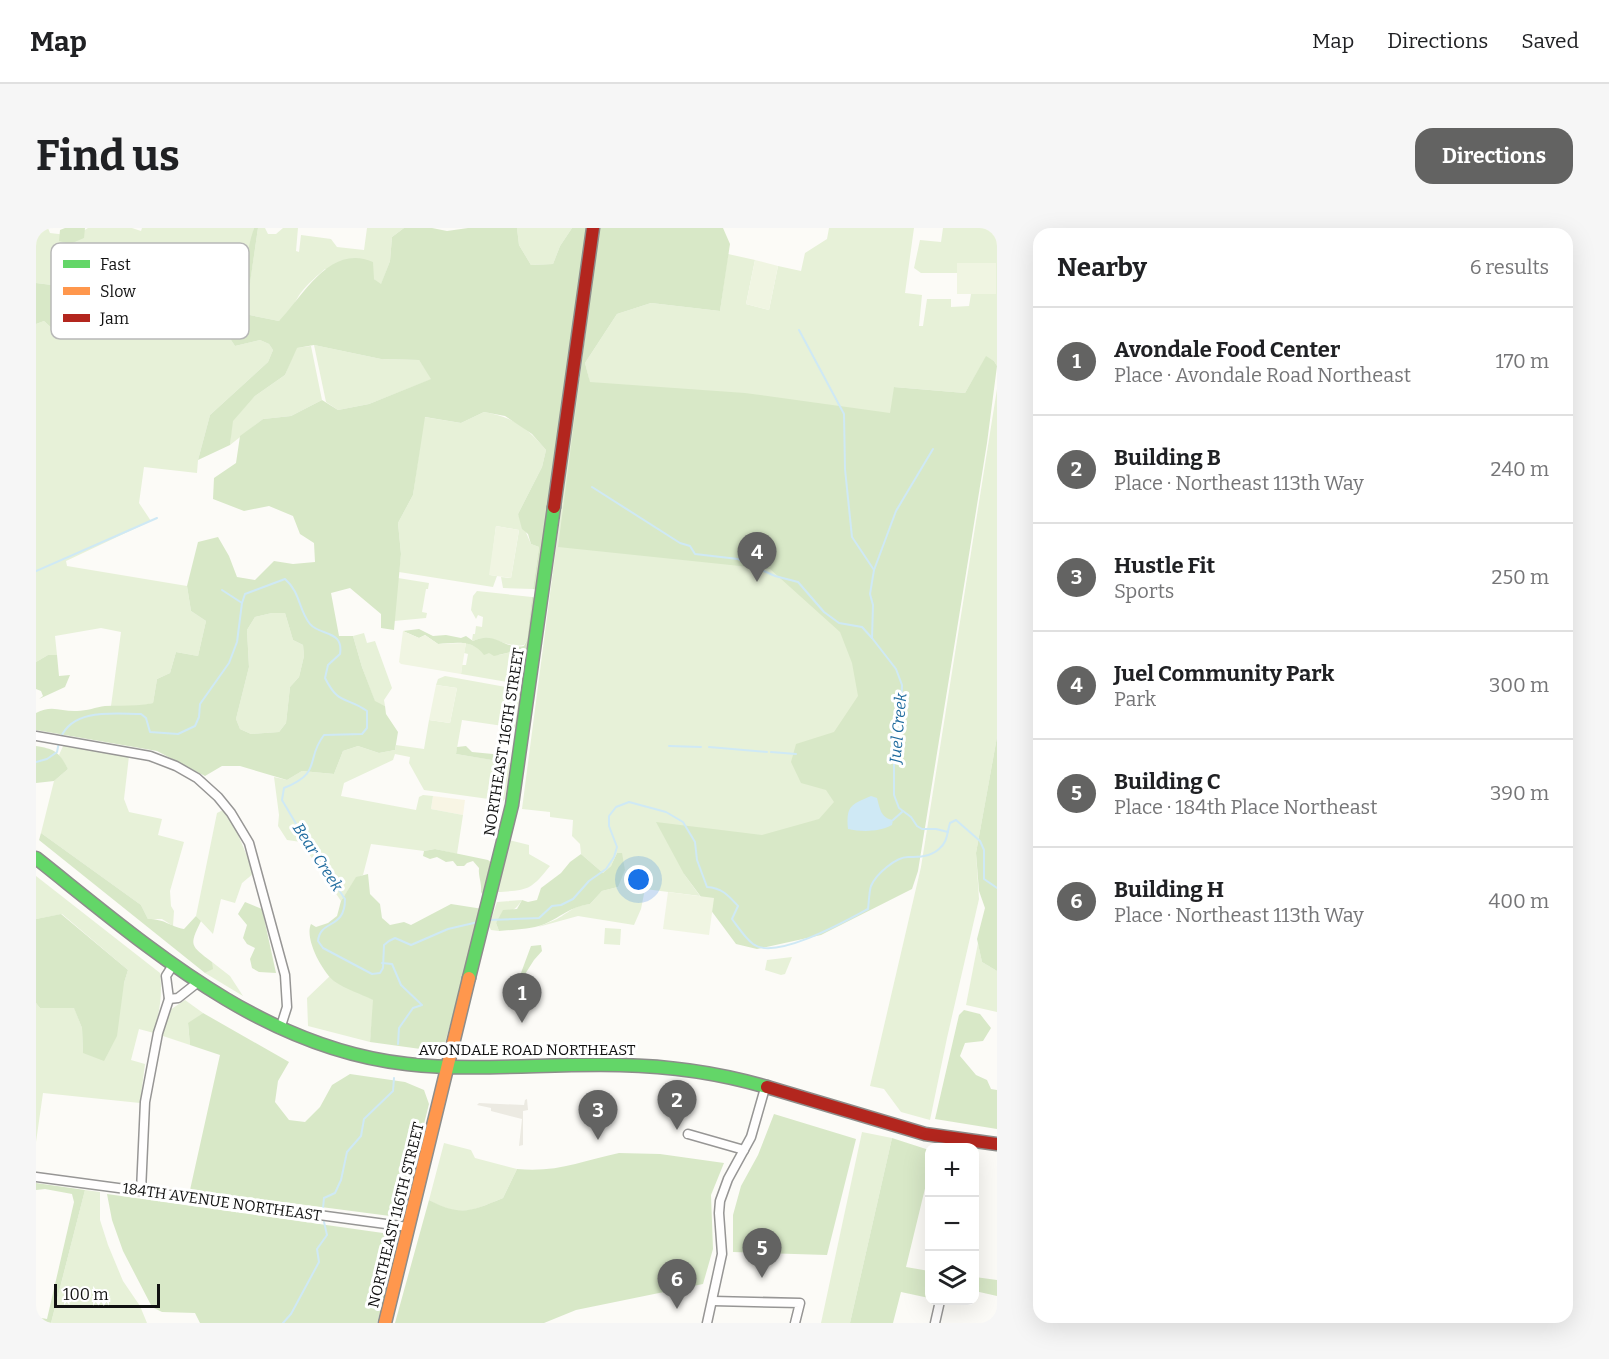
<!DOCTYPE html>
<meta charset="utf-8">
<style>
:root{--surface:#fff;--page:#f6f6f6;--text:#202124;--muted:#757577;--line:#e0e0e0;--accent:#636362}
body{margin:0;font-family:Bitter,serif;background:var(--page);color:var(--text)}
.controls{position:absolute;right:18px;bottom:18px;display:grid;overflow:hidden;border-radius:12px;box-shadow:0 6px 24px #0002}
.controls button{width:54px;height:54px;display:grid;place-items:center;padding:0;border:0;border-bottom:2px solid var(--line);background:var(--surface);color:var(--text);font:30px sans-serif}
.scale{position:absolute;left:18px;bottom:15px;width:106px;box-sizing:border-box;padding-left:6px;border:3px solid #111;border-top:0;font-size:16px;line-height:21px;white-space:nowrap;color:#111;-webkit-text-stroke:4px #fff;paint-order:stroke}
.you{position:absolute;left:603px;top:652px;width:21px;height:21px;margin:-15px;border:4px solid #fff;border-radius:50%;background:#1a73e8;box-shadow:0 0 0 9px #1a73e833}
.badge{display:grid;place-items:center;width:39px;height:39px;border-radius:50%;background:var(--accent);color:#fff;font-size:20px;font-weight:700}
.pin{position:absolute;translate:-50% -50px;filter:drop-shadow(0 2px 3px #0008)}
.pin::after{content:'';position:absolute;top:32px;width:21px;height:18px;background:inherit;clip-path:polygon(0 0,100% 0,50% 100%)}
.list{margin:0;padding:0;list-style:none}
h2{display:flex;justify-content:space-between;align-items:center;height:78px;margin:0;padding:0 24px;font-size:26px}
h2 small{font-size:20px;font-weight:400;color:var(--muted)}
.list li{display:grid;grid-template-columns:39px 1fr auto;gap:18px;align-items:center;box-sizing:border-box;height:108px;padding:0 24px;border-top:2px solid var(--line)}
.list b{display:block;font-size:22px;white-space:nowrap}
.list p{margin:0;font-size:20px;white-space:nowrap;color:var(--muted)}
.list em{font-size:20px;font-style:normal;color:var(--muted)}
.icon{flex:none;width:33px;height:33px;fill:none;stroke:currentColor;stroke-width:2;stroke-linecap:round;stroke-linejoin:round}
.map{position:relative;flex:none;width:961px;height:1095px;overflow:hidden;border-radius:18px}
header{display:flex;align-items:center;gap:36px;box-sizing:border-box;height:84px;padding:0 30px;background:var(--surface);border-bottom:2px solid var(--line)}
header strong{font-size:28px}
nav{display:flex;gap:33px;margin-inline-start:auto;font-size:21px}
.intro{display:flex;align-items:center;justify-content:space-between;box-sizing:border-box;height:144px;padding:0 36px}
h1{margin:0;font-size:42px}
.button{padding:15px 27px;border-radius:18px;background:var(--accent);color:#fff;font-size:21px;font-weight:700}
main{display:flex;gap:36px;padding:0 36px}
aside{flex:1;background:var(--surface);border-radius:18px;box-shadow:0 6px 24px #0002}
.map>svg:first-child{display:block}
.farmland{fill:#f8f5e4}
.green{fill:#e7f1d8}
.forest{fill:#d8e8c7;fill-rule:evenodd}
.pitch{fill:#f0f5e2}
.plaza{fill:#eceae2}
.water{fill:#cfe9f5}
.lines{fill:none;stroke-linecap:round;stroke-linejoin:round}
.stream{stroke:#cfe9f5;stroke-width:2}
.street-casing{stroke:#979695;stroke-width:11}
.fast-casing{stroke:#8d8d8b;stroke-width:15}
.slow-casing{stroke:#8d8d8b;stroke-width:15}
.jam-casing{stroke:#8d8d8b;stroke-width:15}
.street{stroke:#fffefe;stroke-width:8}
.fast{stroke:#63d668;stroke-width:12}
.slow{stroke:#ff974d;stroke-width:12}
.jam{stroke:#b3261e;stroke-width:12}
.labels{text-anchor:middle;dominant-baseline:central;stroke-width:6;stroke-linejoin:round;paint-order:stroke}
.street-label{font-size:15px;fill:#111;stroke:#fff}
.water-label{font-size:16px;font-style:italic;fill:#1f6b9e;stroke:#fff}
.key{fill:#fff;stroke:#b8b8b8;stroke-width:1.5}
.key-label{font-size:16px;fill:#111}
</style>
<header>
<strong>Map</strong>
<nav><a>Map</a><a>Directions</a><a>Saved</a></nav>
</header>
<div class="intro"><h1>Find us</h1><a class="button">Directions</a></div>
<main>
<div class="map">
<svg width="961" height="1095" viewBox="0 0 961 1095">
<rect width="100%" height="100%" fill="#fcfbf7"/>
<path class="farmland" d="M 397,568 L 429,572 L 427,587 L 395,581 Z"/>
<g class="green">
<path d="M 0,0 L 12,0 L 14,5 L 39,8 L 52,0 L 96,0 L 105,3 L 106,0 L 218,0 L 208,50 L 212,68 L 222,0 L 229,0 L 232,6 L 240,6 L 247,0 L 262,0 L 260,23 L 263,24 L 265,7 L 295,11 L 301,19 L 328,22 L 331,0 L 368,0 L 356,9 L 354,33 L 345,57 L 338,51 L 289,41 C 274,54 258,67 255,88 L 243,93 L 144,73 L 0,55 Z"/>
<path d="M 481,0 L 536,0 L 524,18 L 517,36 L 495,37 L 483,17 Z"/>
<path d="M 793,0 L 878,0 L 869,65 L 886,67 L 883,98 L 887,98 L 891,71 L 915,71 L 915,79 L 933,78 L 935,66 L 960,65 L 960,35 L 921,35 L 921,45 L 885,45 L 878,40 L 884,12 L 905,14 L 907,0 L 961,0 L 961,138 L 958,133 L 950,129 L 929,165 L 858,159 L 882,634 L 648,646 L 664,668 L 609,661 L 605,681 L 598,697 L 542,688 L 502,699 C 508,696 515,694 521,691 C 535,683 537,678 554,676 L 566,663 L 582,659 L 581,625 L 575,638 L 567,645 L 545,626 L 544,616 L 536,608 L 537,592 L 514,589 L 514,584 L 486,581 L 542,151 L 553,151 L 549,135 L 581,86 L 615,75 L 684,83 L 692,26 L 719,32 L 710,76 L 733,82 L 742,38 L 765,43 L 769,25 L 791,11 Z"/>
<path d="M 79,88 L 96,92 L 191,106 L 199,118 L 224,112 L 233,116 L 237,122 L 232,134 L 174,187 L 162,232 L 161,245 L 108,239 L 103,275 L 115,293 L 30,333 L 31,338 L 151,358 L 155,383 L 170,393 L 162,428 L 140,424 L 134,445 L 121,451 L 117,475 L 101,479 L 75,478 L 85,404 L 65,400 L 19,408 L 21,427 L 12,427 L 0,434 L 0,96 L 8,93 L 20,104 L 41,92 L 56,98 Z"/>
<path d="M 278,117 L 345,131 L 383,132 L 396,151 L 333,176 L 302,182 L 290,174 Z"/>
<path d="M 275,118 L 286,172 L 255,188 L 227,191 L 194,217 L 196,193 L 219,168 L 249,147 L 260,120 Z"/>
<path d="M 961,161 L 961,509 L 940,625 L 943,671 L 911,810 L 894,892 L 865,884 L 848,861 L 834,858 L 885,639 Z"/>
<path d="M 448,184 C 477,189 491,199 510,222 L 506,239 L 482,286 L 495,316 L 503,319 L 497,361 L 467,360 L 465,349 L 475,350 L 483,302 L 460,298 L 454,347 L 461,348 L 457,359 L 363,344 L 365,326 L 362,295 L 377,267 L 388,189 L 425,195 Z"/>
<path d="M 362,350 L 393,355 L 392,361 L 390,361 L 386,384 L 391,385 L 390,390 L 358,393 Z"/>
<path d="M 441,363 L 496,369 L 491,412 L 488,417 C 469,421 457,404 437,413 L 436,412 L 437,406 L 439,406 L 440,398 L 446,399 L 447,389 L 442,387 L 440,391 L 435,382 L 437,368 Z"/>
<path d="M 236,385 L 249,385 L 257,412 L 267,417 L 268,428 L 263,449 L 254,459 L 250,495 L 243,504 L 215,506 L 204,501 L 200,491 L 213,439 L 211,402 L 219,389 Z"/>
<path d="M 328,405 L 331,415 L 339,413 L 356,460 L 348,472 L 349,478 L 339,474 L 326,439 L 317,408 Z"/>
<path d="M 430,415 L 463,427 L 475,424 L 481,429 L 486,429 L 487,436 L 484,451 L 487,454 L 482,456 L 425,446 L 426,437 L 430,437 L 432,426 L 428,425 Z"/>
<path d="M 409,448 L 481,461 L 485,464 L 480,500 L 426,492 L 420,526 L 475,535 L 469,571 L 467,573 L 388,562 L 373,535 L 374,529 L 359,526 L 357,532 L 308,555 L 305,568 L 380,582 L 383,569 L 387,567 L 397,568 L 395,581 L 427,587 L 421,626 L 399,621 L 388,623 L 335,616 L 327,647 L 320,650 L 305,673 L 265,614 L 251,612 L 242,598 L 243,587 L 238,549 L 251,552 L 266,543 L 298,546 L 307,523 L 322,518 L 343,525 L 359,522 L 360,517 L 388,521 L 393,492 L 414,495 L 421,460 L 400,457 L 402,451 Z"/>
<path d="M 28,516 L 93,528 L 88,571 L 93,584 L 126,591 L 122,607 L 148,614 L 134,663 L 135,678 L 138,683 L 137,698 L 126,691 L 112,691 L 105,677 L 5,605 L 18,553 L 32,541 L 23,527 Z"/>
<path d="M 187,582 L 201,604 L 218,645 L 206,655 L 199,675 L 185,671 L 177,706 L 160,688 L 181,585 Z"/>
<path d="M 473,612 L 493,617 L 493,626 L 514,638 C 494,663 492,662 461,664 Z"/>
<path d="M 0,648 L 124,745 C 127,767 123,785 118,805 L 103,801 L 95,832 L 109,836 L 104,875 L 7,865 L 0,914 L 0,775 L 4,780 L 38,779 L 46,800 L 47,825 L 88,755 L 92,742 L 26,686 L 0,691 Z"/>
<path d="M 486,672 C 477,687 469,682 460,695 L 463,703 L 455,702 L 453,698 L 461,674 Z"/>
<path d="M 569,700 L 585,701 L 584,717 L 568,716 Z"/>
<path d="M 942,715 L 946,734 L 961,743 L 961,784 L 930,777 Z"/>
<path d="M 756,729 L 749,746 L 745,747 L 729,742 L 731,732 Z"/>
<path d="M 176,734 L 194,748 L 207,768 L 169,745 L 176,741 Z"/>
<path d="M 294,748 L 299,754 L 338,772 L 334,814 L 272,798 L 271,770 Z"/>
<path d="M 149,772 L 167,785 L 152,796 L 154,817 L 124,807 L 134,782 Z"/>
<path d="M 826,904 L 856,910 L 814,1095 L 785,1095 Z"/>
<path d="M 408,915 L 435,922 L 439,930 L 481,941 L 467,970 C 435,983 425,990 393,972 Z"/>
<path d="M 49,962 L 64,964 L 64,992 L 72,1017 L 87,1053 L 104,1078 L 111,1095 L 15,1095 Z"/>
</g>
<g class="forest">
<path d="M 29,0 L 49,0 L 48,10 L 34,16 L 23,13 L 24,2 Z"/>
<path d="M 218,0 L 222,0 L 212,69 C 205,52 212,18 218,0 Z"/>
<path d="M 368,0 L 396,0 L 411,3 L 432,0 L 481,0 L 483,17 L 495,37 L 517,36 L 524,18 L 536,0 L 552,0 L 502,362 L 497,361 L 503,319 L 495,316 L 492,306 L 486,301 L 482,286 L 506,239 L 510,222 L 496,206 L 469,188 L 448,184 L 425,195 L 389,189 L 377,267 L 362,295 L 365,326 L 358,402 L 345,400 L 345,386 L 314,360 L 295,365 L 303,408 L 317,408 L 326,439 L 339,473 L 349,478 L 350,486 L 362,504 L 359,522 L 343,525 L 322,518 L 307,523 L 298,546 L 266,543 L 251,552 L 204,538 L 186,538 L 169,548 L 121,523 L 0,502 L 0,485 C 16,476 26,484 41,483 C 51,483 60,479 69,478 C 85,477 100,479 117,475 L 121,451 L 134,445 L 140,424 L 162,428 L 170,393 L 155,383 L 151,358 L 162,314 L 182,309 L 193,328 L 201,349 L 219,352 L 238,333 L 257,336 L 279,334 L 278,315 L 264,306 L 257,288 L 233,278 L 208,283 L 177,271 L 178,250 L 200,235 L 204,208 L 227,191 L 255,188 L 286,172 L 302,182 L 333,176 L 395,151 L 383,132 L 345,131 L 278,117 L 261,120 L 249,147 L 219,168 L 197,193 L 194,217 L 162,232 L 174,187 L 232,134 L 237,122 L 233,116 L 224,112 L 199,118 L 191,106 L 96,92 L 80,88 L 56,98 L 41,92 L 20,104 L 8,93 L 0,96 L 0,55 L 144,73 L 243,93 C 267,68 294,15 337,34 L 338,51 L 345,56 L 354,33 L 356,9 ZM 236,385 L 249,385 L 257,412 L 267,417 L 268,428 L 263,449 L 254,459 L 250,495 L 243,504 L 215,506 L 204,501 L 200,491 L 213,439 L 211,402 L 219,389 Z"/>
<path d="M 563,0 L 687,0 L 694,16 L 684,83 L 615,75 L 581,86 L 549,135 L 554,154 L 709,165 L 854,185 L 858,159 L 929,165 L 950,128 L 958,133 L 961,138 L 951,215 L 882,643 L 876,661 L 785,707 L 721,721 L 700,716 L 648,646 L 620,594 L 726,607 L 783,591 L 798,574 L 790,562 L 765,555 L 755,534 L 760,516 L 798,504 L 822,468 L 816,435 L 804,404 L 734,341 L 522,319 Z"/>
<path d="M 496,369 L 500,370 L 487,454 L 482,445 L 487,436 L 486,429 L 481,429 L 475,424 L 458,428 L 453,425 L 448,427 C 436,411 420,415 402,416 L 389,407 L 383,410 L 367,403 L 383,401 L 397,408 L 410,407 L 425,410 L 430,408 L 437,413 C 460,402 467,422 488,418 L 491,412 Z"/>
<path d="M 12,427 L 21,427 L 23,448 L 34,447 L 29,459 L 3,471 L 7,468 L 5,463 L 0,461 L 0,434 Z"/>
<path d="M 961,509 L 961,743 L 946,734 L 941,711 L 949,680 L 943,663 L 940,625 Z"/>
<path d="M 0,518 C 19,521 23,524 32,541 L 18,553 L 0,555 Z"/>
<path d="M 430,518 L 436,524 L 457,526 L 462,533 L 420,526 L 421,519 Z"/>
<path d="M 5,605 L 105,677 L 112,691 C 129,691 133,698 148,701 L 160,688 L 165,693 C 153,718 154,717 176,734 L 177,741 L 169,745 L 3,612 Z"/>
<path d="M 399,621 L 452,632 L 458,637 L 449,670 L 445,664 C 446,655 442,648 443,640 L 437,633 L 431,635 L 428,638 L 421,638 L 417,633 L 410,634 L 401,629 L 394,631 L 387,628 L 388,623 Z"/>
<path d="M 581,625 L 586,625 L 589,642 L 582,659 L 566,663 L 554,676 C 533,679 524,690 506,697 C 496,701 474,702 463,703 L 460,695 L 467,682 L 481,681 L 486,672 L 492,674 L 501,672 L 505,660 L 525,645 L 534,634 L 545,626 L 567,645 L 575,638 Z"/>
<path d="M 332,646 L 334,666 L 344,676 L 346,690 L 354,697 L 368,694 L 375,697 L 415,676 L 447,681 L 409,815 L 399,823 L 334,814 L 337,772 C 325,766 310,761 299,754 C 287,745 268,711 275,696 L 280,699 L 292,695 L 301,688 L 305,673 L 320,649 Z"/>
<path d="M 209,674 L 226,681 L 240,745 L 223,744 L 216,740 L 214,731 L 219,720 L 211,716 L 207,710 L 211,697 L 202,686 Z"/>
<path d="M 25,686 L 92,742 L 88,755 L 81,808 L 68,833 L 47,825 L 46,800 L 38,780 L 4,780 L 0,775 L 0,691 Z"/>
<path d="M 505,717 L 506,723 L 498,732 L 484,754 L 482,753 L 495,718 Z"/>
<path d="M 928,782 L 944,786 L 955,800 L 947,813 L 929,815 L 924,828 L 940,847 L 951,852 L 955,861 L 961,862 L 961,901 L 899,891 L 923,787 Z"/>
<path d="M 167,785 L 253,834 L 242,853 L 239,874 L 253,892 L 269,894 L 284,879 L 296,857 L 314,846 L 369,854 L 388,862 L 393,876 L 367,980 L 354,988 L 154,962 L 184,827 L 154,817 L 152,795 Z"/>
<path d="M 738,886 L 820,911 L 791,1027 L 697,1024 L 697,987 L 705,958 L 722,927 Z"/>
<path d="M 856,910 L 893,922 L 893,944 L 870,1039 L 893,1043 L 893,1070 L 865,1064 L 857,1095 L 814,1095 Z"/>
<path d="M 583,925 L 624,926 L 688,935 L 675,967 L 677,1021 L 667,1056 L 540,1082 L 508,1095 L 359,1095 L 393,972 C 425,989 435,983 467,970 L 481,941 C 520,945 546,933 583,925 Z"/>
<path d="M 0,955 L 49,962 L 15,1095 L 0,1095 L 0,1089 L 11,1091 L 38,974 L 36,966 L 9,961 L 0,962 Z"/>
<path d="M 71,966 L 354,1006 L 364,1012 L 341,1095 L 164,1095 L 159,1085 L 126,1084 L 116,1079 L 87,1023 L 76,992 Z"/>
<path d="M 939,1049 L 961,1052 L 961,1068 L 939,1063 L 939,1065 Z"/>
</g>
<g class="pitch">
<path d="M 719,32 L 742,38 L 733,82 L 710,76 Z"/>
<rect x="921" y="35" width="39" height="31"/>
<path d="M 460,298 L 483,302 L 475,350 L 453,347 Z"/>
<path d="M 367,403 L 383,410 L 389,407 L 402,416 L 430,415 L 425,446 L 365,436 L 363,434 Z"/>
<path d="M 400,457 L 421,460 L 414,495 L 393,492 Z"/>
<path d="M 632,664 L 678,670 L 673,707 L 627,701 Z"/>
</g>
<path class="plaza" d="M 491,871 L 492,882 L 487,883 L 487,917 L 483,918 L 486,891 L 455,883 L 455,880 L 441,877 L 443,875 L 488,877 L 489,872 Z"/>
<path class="water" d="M 835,568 L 841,570 C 844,581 845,590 857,592 L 856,597 C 843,604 826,604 812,601 C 810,577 815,577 835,568 Z"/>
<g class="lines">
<g class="stream">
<path d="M 763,102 L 808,186 L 809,241 L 816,309 L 838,342"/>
<path d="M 556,259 L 644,315 L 654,318 L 659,326 L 702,331 L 739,348 L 762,354 L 788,384 L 803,395 L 826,399 L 836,410 L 860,441 L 866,457 L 865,491 L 858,523 L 858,567 L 863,580 L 875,589 L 881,598 L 886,601 L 900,601 L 912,604"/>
<path d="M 0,343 L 121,290"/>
<path d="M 186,362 L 206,375"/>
<path d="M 836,410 L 837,377 L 834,366 L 838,342 L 860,283 L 897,221"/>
<path d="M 25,509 C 38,480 78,486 105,486 L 110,490 L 114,504 L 142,506 L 159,498 L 163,489 L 164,476 L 193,435 L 201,414 L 206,375 L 209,366 L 249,351 C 265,365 262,381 274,396 C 284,408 308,402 304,426 L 292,437 L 289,450 C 303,478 310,468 331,483 L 331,500 L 326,506 L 288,507 C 269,531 287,545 248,560 L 246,572 L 272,616 L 309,671 C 309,702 284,691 282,713 L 287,720 L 336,746 L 344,745 L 347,740 L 348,717 L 353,713 L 359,710 L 375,717 L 412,701 L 442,694"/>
<path d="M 633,518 L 665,519"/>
<path d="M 673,519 L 731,524"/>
<path d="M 735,524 L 760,526"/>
<path d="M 0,534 L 11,531 L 21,524 L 23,514"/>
<path d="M 857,592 L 866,584"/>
<path d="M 453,692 L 503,690 L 516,678 L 525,677 L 537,671 L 553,653 L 570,641 L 578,629 L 581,619 L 573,598 L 573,588 L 580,579 L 593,574 L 630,584 L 647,594 L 659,614 L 661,632 L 671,659 C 686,660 692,667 702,678 L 696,691 C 702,699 709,710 717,716 C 739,733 810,693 832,681 C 833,674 833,664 835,658 C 840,646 860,629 872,629 C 883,629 894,629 903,621 C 912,614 911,604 914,595 L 920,592 L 944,613 L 948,622 L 948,651 L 961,660"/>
<path d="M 346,735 L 356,736 L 365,757 L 386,777 L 377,780 L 363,800 L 362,816"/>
<path d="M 287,980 L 288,970 L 299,965 L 305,952 L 311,924 L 325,908 L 328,891 L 357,863 L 358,850"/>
<path d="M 247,1095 L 255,1086 L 283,1034 L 281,1021 L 291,1007 L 288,994"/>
</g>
<g class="street-casing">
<g id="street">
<path d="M 0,508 L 114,528 L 140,538 L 161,550 L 182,569 L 195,585 L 213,615 L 249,747 L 251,779 L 244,801"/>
<path d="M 133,771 L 142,770 L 161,755"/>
<path d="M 652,906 L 708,922"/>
<path d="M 0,949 L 372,999"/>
<path d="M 105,963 L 109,874 L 122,805 L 133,771 L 130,748 L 137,737"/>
<path d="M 677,1073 L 764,1075 L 759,1095"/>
<path d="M 671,1095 L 686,1026 L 683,985 L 684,973 L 692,951 L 715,909 L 729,860"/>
<path d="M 899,1095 L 904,1073"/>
</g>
</g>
<g class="fast-casing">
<g id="fast">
<path d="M 0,630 C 111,718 224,820 371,836 C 441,844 513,835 584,837 C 634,838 683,845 731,859"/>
<path d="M 433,750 L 476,577 L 518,279"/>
</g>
</g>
<g class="slow-casing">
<path id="slow" d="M 349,1095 L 433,750"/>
</g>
<g class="jam-casing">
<g id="jam">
<path d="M 518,279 L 557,0"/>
<path d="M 731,859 L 889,906 L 961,916"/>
</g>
</g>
<use href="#street" class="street"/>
<use href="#fast" class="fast"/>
<use href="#slow" class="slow"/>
<use href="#jam" class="jam"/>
</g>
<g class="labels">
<g class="street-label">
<text transform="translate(468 514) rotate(-81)">NORTHEAST 116TH STREET</text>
<text x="491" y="822">AVONDALE ROAD NORTHEAST</text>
<text transform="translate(186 974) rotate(8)">184TH AVENUE NORTHEAST</text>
<text transform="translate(360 987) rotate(-76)">NORTHEAST 116TH STREET</text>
</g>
<g class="water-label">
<text transform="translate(862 500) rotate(-85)">Juel Creek</text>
<text transform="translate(282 629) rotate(57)">Bear Creek</text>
</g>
</g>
<rect x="15" y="15" width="198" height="96" rx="9" class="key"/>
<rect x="27" y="32" width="27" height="8" fill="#63d668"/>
<rect x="27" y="59" width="27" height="8" fill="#ff974d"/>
<rect x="27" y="86" width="27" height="8" fill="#b3261e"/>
<g class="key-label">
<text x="64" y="42">Fast</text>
<text x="64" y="69">Slow</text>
<text x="64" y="96">Jam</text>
</g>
</svg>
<div class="controls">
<button>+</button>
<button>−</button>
<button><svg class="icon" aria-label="layers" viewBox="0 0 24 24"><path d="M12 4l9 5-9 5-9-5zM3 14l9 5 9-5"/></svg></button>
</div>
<div class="scale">100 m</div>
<div class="you"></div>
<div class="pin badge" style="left:486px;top:795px">1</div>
<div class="pin badge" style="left:641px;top:902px">2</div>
<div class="pin badge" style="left:562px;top:912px">3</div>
<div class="pin badge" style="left:721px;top:354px">4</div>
<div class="pin badge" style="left:726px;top:1050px">5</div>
<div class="pin badge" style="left:641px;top:1081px">6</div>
</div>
<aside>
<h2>Nearby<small>6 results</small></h2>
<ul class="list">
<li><span class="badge">1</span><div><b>Avondale Food Center</b><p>Place · Avondale Road Northeast</p></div><em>170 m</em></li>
<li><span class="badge">2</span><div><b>Building B</b><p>Place · Northeast 113th Way</p></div><em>240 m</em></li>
<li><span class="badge">3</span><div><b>Hustle Fit</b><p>Sports</p></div><em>250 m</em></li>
<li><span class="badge">4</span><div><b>Juel Community Park</b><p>Park</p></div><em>300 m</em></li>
<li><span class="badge">5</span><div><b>Building C</b><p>Place · 184th Place Northeast</p></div><em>390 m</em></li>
<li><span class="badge">6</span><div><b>Building H</b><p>Place · Northeast 113th Way</p></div><em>400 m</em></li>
</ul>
</aside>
</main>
